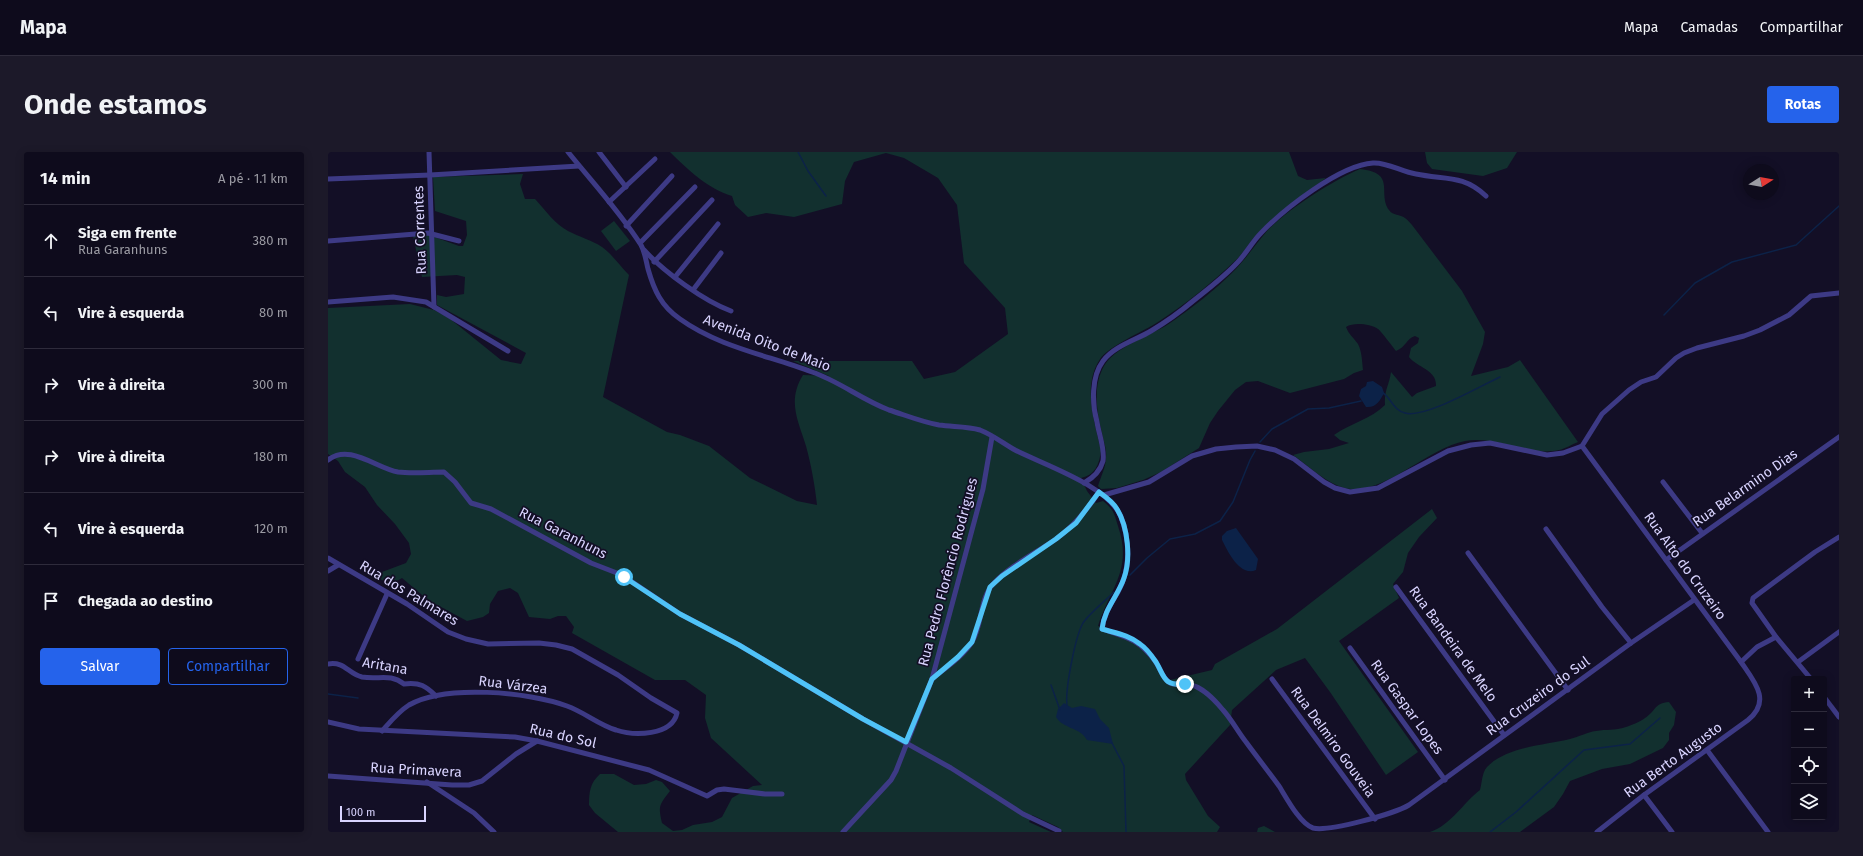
<!DOCTYPE html>
<html lang="pt">
<meta charset="utf-8">
<style>
:root{--surface:#0e0b1c;--page:#1c1929;--text:#f1f3f6;--muted:#9b9ba3;--line:#2e2b3b;--accent:#2563eb}
body{margin:0;font-family:"Fira Sans",sans-serif;background:var(--page);color:var(--text)}
.controls{position:absolute;right:12px;bottom:12px;display:grid;overflow:hidden;border-radius:4px;box-shadow:0 2px 10px #0003}
.controls button{width:36px;height:36px;display:grid;place-items:center;padding:0;border:0;border-bottom:1px solid var(--line);background:var(--surface);color:var(--text);font:20px sans-serif}
.compass{position:absolute;left:1415px;top:12px;width:36px;height:36px;border-radius:50%;background:var(--surface);box-shadow:0 2px 10px #0003;rotate:79deg}
.scale{position:absolute;left:12px;bottom:10px;width:86px;box-sizing:border-box;padding-left:4px;border:2px solid #d9d4ff;border-top:0;font-size:11px;line-height:14px;white-space:nowrap;color:#d9d4ff;-webkit-text-stroke:3px #130f26;paint-order:stroke}
.stop{position:absolute;width:12px;height:12px;margin:-9px;border:3px solid #4fc3f7;border-radius:50%;background:#fff}
.stop.end{background:#4fc3f7;border-color:#fff;box-shadow:0 1px 4px #0008}
.list{margin:0;padding:0;list-style:none}
h2{display:flex;justify-content:space-between;align-items:center;height:52px;margin:0;padding:0 16px;font-size:17px}
h2 small{font-size:13px;font-weight:400;color:var(--muted)}
.list li{display:grid;grid-template-columns:26px 1fr auto;gap:12px;align-items:center;box-sizing:border-box;height:72px;padding:0 16px;border-top:1px solid var(--line)}
.list b{display:block;font-size:15px;white-space:nowrap}
.list p{margin:0;font-size:13px;white-space:nowrap;color:var(--muted)}
.list em{font-size:13px;font-style:normal;color:var(--muted)}
.actions{display:flex;gap:8px;padding:12px 16px}
.actions a{flex:1;padding:9px 0;border:1px solid var(--accent);border-radius:4px;text-align:center;font-size:14px;color:var(--accent)}
.actions .main{background:var(--accent);color:#fff}
.icon{flex:none;width:22px;height:22px;fill:none;stroke:currentColor;stroke-width:2;stroke-linecap:round;stroke-linejoin:round}
.map{position:relative;flex:none;width:1511px;height:680px;overflow:hidden;border-radius:4px}
header{display:flex;align-items:center;gap:24px;box-sizing:border-box;height:56px;padding:0 20px;background:var(--surface);border-bottom:1px solid var(--line)}
header strong{font-size:19px}
nav{display:flex;gap:22px;margin-inline-start:auto;font-size:14px}
.intro{display:flex;align-items:center;justify-content:space-between;box-sizing:border-box;height:96px;padding:0 24px}
h1{margin:0;font-size:28px}
.button{padding:10px 18px;border-radius:4px;background:var(--accent);color:#fff;font-size:14px;font-weight:700}
main{display:flex;gap:24px;padding:0 24px}
aside{flex:1;background:var(--surface);border-radius:4px;box-shadow:0 2px 10px #0003}
.map>svg:first-child{display:block}
.green{fill:#12302f}
.water{fill:#0c2248}
.lines{fill:none;stroke-linecap:round;stroke-linejoin:round}
.stream{stroke:#0c2248;stroke-width:1.5}
.minor{stroke:#3d3a85;stroke-width:5}
.route{stroke:#4fc3f7;stroke-width:5}
.labels{text-anchor:middle;dominant-baseline:central;stroke-width:3.5;stroke-linejoin:round;paint-order:stroke}
.street-label{font-size:14px;fill:#d9d4ff;stroke:#130f26}
</style>
<header>
<strong>Mapa</strong>
<nav><a>Mapa</a><a>Camadas</a><a>Compartilhar</a></nav>
</header>
<div class="intro"><h1>Onde estamos</h1><a class="button">Rotas</a></div>
<main>
<aside>
<h2>14 min<small>A pé · 1.1 km</small></h2>
<ul class="list">
<li><svg class="icon" aria-label="ahead" viewBox="0 0 24 24"><path d="M12 20V5M6 11l6-6 6 6"/></svg><div><b>Siga em frente</b><p>Rua Garanhuns</p></div><em>380 m</em></li>
<li><svg class="icon" aria-label="left" viewBox="0 0 24 24"><path d="M17 20v-9H6M10 6l-5 5 5 5"/></svg><div><b>Vire à esquerda</b></div><em>80 m</em></li>
<li><svg class="icon" aria-label="right" viewBox="0 0 24 24"><path d="M7 20v-9h11M14 6l5 5-5 5"/></svg><div><b>Vire à direita</b></div><em>300 m</em></li>
<li><svg class="icon" aria-label="right" viewBox="0 0 24 24"><path d="M7 20v-9h11M14 6l5 5-5 5"/></svg><div><b>Vire à direita</b></div><em>180 m</em></li>
<li><svg class="icon" aria-label="left" viewBox="0 0 24 24"><path d="M17 20v-9H6M10 6l-5 5 5 5"/></svg><div><b>Vire à esquerda</b></div><em>120 m</em></li>
<li><svg class="icon" aria-label="arrive" viewBox="0 0 24 24"><path d="M6 21V4h12l-3 4 3 4H6"/></svg><div><b>Chegada ao destino</b></div></li>
</ul>
<div class="actions"><a class="main">Salvar</a><a>Compartilhar</a></div>
</aside>
<div class="map">
<svg width="1511" height="680" viewBox="0 0 1511 680">
<rect width="100%" height="100%" fill="#130f26"/>
<g class="green">
<path d="M 342,0 L 961,0 L 970,24 L 979,28 L 998,26 C 975,43 950,60 930,81 C 922,89 917,99 909,107 C 885,130 858,152 830,170 C 816,179 781,194 772,207 C 754,234 767,271 773,299 C 771,313 767,323 753,326 L 759,339 L 768,351 L 775,349 C 786,358 786,361 790,374 C 805,418 782,436 770,474 L 799,482 L 812,490 L 839,527 L 842,528 L 884,518 L 887,512 L 949,477 L 1104,357 L 1109,366 L 1091,385 L 1080,401 L 1075,420 L 1065,432 L 1071,446 L 1011,489 L 1090,600 L 1058,623 L 1002,540 L 977,506 L 948,518 L 904,558 L 902,573 L 857,622 L 858,628 L 880,664 L 892,675 L 889,680 L 735,680 L 730,675 L 704,663 L 701,670 L 723,680 L 290,680 L 267,661 L 261,653 C 261,640 262,631 272,622 L 286,622 L 306,633 L 318,632 L 328,628 L 334,630 L 342,639 C 331,653 330,654 334,671 L 345,679 L 354,678 L 365,673 L 384,670 L 394,665 L 404,646 L 425,634 L 434,633 L 383,586 L 377,566 L 378,543 L 357,528 L 327,528 L 244,481 L 246,475 L 238,464 L 230,464 L 222,467 L 201,465 L 190,441 L 182,436 L 170,439 L 162,452 L 161,461 L 155,465 L 139,469 L 100,448 L 74,426 L 62,433 L 46,423 L 78,411 L 83,402 L 81,391 L 67,372 L 49,353 L 37,335 L 17,320 L 10,309 L 0,302 L 0,156 L 82,152 L 106,158 L 121,166 L 173,208 L 193,212 L 198,201 L 109,153 L 109,143 L 118,145 L 136,142 L 137,125 L 129,123 L 94,125 L 85,84 L 101,83 L 131,94 L 135,94 L 139,83 L 138,69 L 107,59 L 105,25 L 195,22 L 192,32 L 197,47 L 207,47 C 218,59 227,72 240,79 C 251,85 264,88 274,95 C 284,102 292,114 301,123 L 275,245 L 339,280 L 352,283 L 381,294 L 422,326 L 469,349 L 489,353 C 487,334 483,312 478,294 C 470,268 459,249 475,223 L 501,224 L 465,209 L 584,209 L 596,227 L 627,220 L 680,182 L 677,156 L 636,111 L 629,53 L 610,26 L 576,6 L 558,1 L 526,10 L 517,29 L 514,52 L 466,65 L 438,61 L 420,65 L 407,53 L 404,44 C 380,37 359,17 342,0 Z"/>
<path d="M 1097,0 L 1189,0 L 1179,16 L 1155,24 L 1104,17 L 1099,11 Z"/>
<path d="M 1032,17 C 1069,21 1049,41 1061,58 C 1065,64 1072,62 1077,66 C 1080,68 1082,71 1084,73 L 1134,139 L 1157,180 L 1155,192 L 1143,224 L 1180,215 L 1192,208 L 1250,290 C 1244,292 1237,297 1231,298 C 1199,305 1169,283 1137,289 C 1100,296 1060,340 1023,337 C 1002,335 982,315 965,303 L 976,300 L 1001,297 L 1021,291 L 1012,288 L 1006,283 C 1023,271 1043,267 1057,253 C 1056,238 1061,234 1063,220 L 1084,245 L 1089,241 L 1108,234 C 1109,218 1090,216 1081,205 L 1083,196 L 1090,191 L 1091,186 L 1087,184 C 1078,187 1078,195 1068,199 C 1065,195 1052,178 1050,177 C 1042,172 1026,170 1018,175 C 1021,183 1026,186 1030,192 C 1034,200 1034,209 1035,218 L 1026,221 L 1016,227 L 962,241 L 930,229 L 918,230 L 907,238 L 890,259 L 882,271 L 871,296 L 833,320 L 815,328 L 789,336 L 773,337 L 770,334 C 773,324 778,315 778,305 C 779,297 775,288 774,281 C 769,261 765,237 774,218 C 784,194 825,184 845,169 C 864,156 888,137 904,121 C 917,108 927,93 939,79 C 960,57 1004,29 1032,17 Z"/>
<path d="M 286,69 L 302,89 L 288,99 L 273,79 Z"/>
<path d="M 1341,550 L 1348,560 L 1346,573 L 1341,581 L 1341,588 L 1335,596 L 1302,612 L 1274,617 L 1242,629 L 1235,642 L 1226,655 L 1192,680 L 1102,680 C 1123,673 1135,651 1152,638 C 1154,631 1154,620 1159,615 C 1178,595 1217,593 1242,587 C 1251,585 1259,580 1268,579 C 1279,577 1286,579 1298,575 C 1304,573 1312,570 1317,566 C 1328,559 1326,551 1341,550 Z"/>
<path d="M 936,674 L 947,680 L 929,680 L 930,676 Z"/>
</g>
<g class="water">
<path d="M 1045,229 L 1054,235 L 1056,241 C 1052,249 1048,256 1038,255 L 1031,244 L 1033,237 L 1038,234 L 1039,230 Z"/>
<path d="M 908,376 L 930,407 L 928,418 C 912,425 900,400 894,388 L 894,384 L 899,379 Z"/>
<path d="M 736,551 L 744,556 L 753,554 L 767,557 L 772,567 L 781,576 L 785,592 L 759,588 C 752,575 735,577 728,565 L 730,557 Z"/>
</g>
<g class="lines">
<g class="stream">
<path d="M 470,0 L 480,19 L 498,44"/>
<path d="M 1336,163 L 1367,131 L 1404,110 L 1468,93 L 1511,54"/>
<path d="M 1055,241 C 1063,246 1066,259 1077,261 C 1096,267 1152,234 1172,225"/>
<path d="M 932,290 L 944,277 L 980,257 L 1001,256 L 1033,249"/>
<path d="M 802,423 L 819,406 L 842,387 L 867,382 L 892,369 L 905,350 L 922,308 L 927,299"/>
<path d="M 723,533 L 732,558"/>
<path d="M 0,542 L 30,546"/>
<path d="M 739,553 C 737,538 747,485 755,471 C 760,463 778,448 786,440"/>
<path d="M 784,591 L 796,614 L 798,680"/>
<path d="M 1162,680 L 1188,660 L 1256,598 L 1302,592 L 1332,566"/>
</g>
<g class="minor">
<path d="M 101,0 L 106,155"/>
<path d="M 240,0 C 265,31 292,60 313,93 C 317,100 318,109 320,117 C 326,138 333,154 352,167 C 391,195 439,203 484,220 C 511,229 534,248 561,258 C 577,263 594,270 611,273 C 625,275 639,274 652,278 C 665,283 676,292 687,298 C 716,313 781,334 793,365 C 802,388 803,417 790,440 C 783,452 776,462 774,477 C 798,485 811,487 827,509 C 833,517 833,525 842,531 C 848,534 853,531 859,532 C 874,534 886,547 895,558 C 904,568 910,580 918,590 C 929,605 940,619 951,634 C 958,645 972,672 985,676 C 1000,680 1066,662 1081,653 L 1303,491 L 1366,448"/>
<path d="M 271,0 L 298,35"/>
<path d="M 0,27 L 102,23 L 251,14"/>
<path d="M 281,50 L 327,7"/>
<path d="M 298,74 L 344,24"/>
<path d="M 0,89 L 100,81 L 131,89"/>
<path d="M 312,91 L 367,35"/>
<path d="M 316,98 C 336,120 376,149 403,159"/>
<path d="M 326,110 L 384,48"/>
<path d="M 347,125 L 390,72"/>
<path d="M 365,138 L 393,101"/>
<path d="M 0,150 L 65,145 L 98,150 L 180,199"/>
<path d="M 1254,294 L 1413,510 C 1426,529 1444,549 1420,568 L 1316,643 L 1269,680"/>
<path d="M 0,308 C 21,291 48,316 70,320 C 85,322 101,320 116,320 L 127,330 L 143,351 L 163,357 L 263,411 L 294,423 L 352,462 L 411,493 L 535,567 L 623,616 L 695,662 L 731,679"/>
<path d="M 1335,330 L 1374,381"/>
<path d="M 756,331 C 765,326 772,320 775,309 C 777,297 771,283 769,270 C 764,252 763,225 775,209 C 786,194 808,188 823,179 C 838,170 852,160 865,149 C 880,137 896,125 909,111 C 918,102 924,90 933,81 C 956,57 1012,13 1045,11 C 1059,10 1074,20 1088,22 C 1116,28 1135,22 1158,44"/>
<path d="M 776,343 L 821,330 L 864,304 L 888,297 L 908,295 L 929,294 L 947,298 L 966,307 L 996,330 L 1007,336 L 1022,340 L 1050,336 L 1120,299 L 1143,293 L 1162,291 L 1219,303 L 1235,301 L 1254,294 L 1274,262 L 1301,238 L 1313,230 L 1328,225 L 1348,206 L 1356,201 L 1369,196 L 1416,184 L 1432,178 L 1461,163 L 1483,144 L 1511,141"/>
<path d="M 1218,377 L 1274,455 L 1303,491"/>
<path d="M 1140,401 L 1240,538"/>
<path d="M 0,406 L 79,452 L 120,480 L 138,487 L 160,492 L 211,491 L 228,493 L 244,497 L 290,523 L 323,546 L 349,561 C 344,584 306,584 288,578 C 271,573 256,560 239,554 C 201,540 117,532 81,553 C 70,560 62,570 54,579"/>
<path d="M 1338,408 L 1511,285"/>
<path d="M 0,419 L 10,413"/>
<path d="M 1068,435 L 1176,583"/>
<path d="M 1448,485 L 1424,451 L 1425,446 L 1487,400 L 1511,385"/>
<path d="M 1022,496 L 1117,628"/>
<path d="M 30,507 L 59,442"/>
<path d="M 1413,510 L 1429,495 L 1448,485 L 1483,527"/>
<path d="M 1470,510 L 1511,480"/>
<path d="M 0,512 C 17,509 20,522 34,525 C 51,528 62,521 76,532 C 92,530 98,534 108,544"/>
<path d="M 604,527 C 617,516 635,505 644,490 C 655,472 651,446 666,431 C 683,413 708,401 728,387 C 746,374 759,358 771,340"/>
<path d="M 944,527 L 1047,667"/>
<path d="M 1496,545 L 1511,565"/>
<path d="M 0,570 L 31,577 L 187,585 L 209,589 L 321,618 L 379,644 L 389,638 L 396,637 L 437,642 L 454,642"/>
<path d="M 1379,598 L 1440,680"/>
<path d="M 0,624 L 124,633 L 141,633 L 154,629 L 188,602 L 209,589"/>
<path d="M 99,630 L 146,661 L 166,680"/>
<path d="M 1316,643 L 1344,680"/>
<path d="M 515,680 L 563,628 L 568,619 L 604,527 L 655,337 L 664,285"/>
</g>
</g>
<g class="lines">
<path class="route" d="M 296,425 L 352,462 L 411,493 L 535,567 L 578,590 L 604,527 L 630,505 L 644,490 L 662,435 L 674,424 L 728,387 L 748,371 L 771,340 C 778,345 785,350 789,357 C 800,375 803,407 796,426 C 790,444 776,457 774,477 C 787,481 801,483 812,492 C 818,496 824,504 828,510 C 837,525 835,534 857,532"/>
</g>
<g class="labels">
<g class="street-label">
<text transform="translate(92 78) rotate(-92)">Rua Correntes</text>
<text transform="translate(439 191) rotate(21)">Avenida Oito de Maio</text>
<text transform="translate(1417 336) rotate(-35)">Rua Belarmino Dias</text>
<text transform="translate(235 381) rotate(27)">Rua Garanhuns</text>
<text transform="translate(1357 414) rotate(54)">Rua Alto do Cruzeiro</text>
<text transform="translate(620 420) rotate(-75)">Rua Pedro Florêncio Rodrigues</text>
<text transform="translate(81 441) rotate(31)">Rua dos Palmares</text>
<text transform="translate(1125 492) rotate(54)">Rua Bandeira de Melo</text>
<text transform="translate(57 514) rotate(10)">Aritana</text>
<text transform="translate(185 533) rotate(7)">Rua Várzea</text>
<text transform="translate(1210 544) rotate(-36)">Rua Cruzeiro do Sul</text>
<text transform="translate(1079 555) rotate(54)">Rua Gaspar Lopes</text>
<text transform="translate(235 584) rotate(13)">Rua do Sol</text>
<text transform="translate(1005 590) rotate(54)">Rua Delmiro Gouveia</text>
<text transform="translate(1345 608) rotate(-36)">Rua Berto Augusto</text>
<text transform="translate(88 618) rotate(3)">Rua Primavera</text>
</g>
</g>
</svg>
<div class="controls">
<button>+</button>
<button>−</button>
<button><svg class="icon" aria-label="locate" viewBox="0 0 24 24"><circle cx="12" cy="12" r="6"/><path d="M12 2v4M12 18v4M2 12h4M18 12h4"/></svg></button>
<button><svg class="icon" aria-label="layers" viewBox="0 0 24 24"><path d="M12 4l9 5-9 5-9-5zM3 14l9 5 9-5"/></svg></button>
</div>
<svg class="compass" viewBox="-18 -18 36 36"><path d="M0-13l5 13h-10z" fill="#e53935"/><path d="M0 13l5-13h-10z" fill="#9b9ba3"/></svg>
<div class="scale">100 m</div>
<div class="stop" style="left:296px;top:425px"></div>
<div class="stop end" style="left:857px;top:532px"></div>
</div>
</main>
